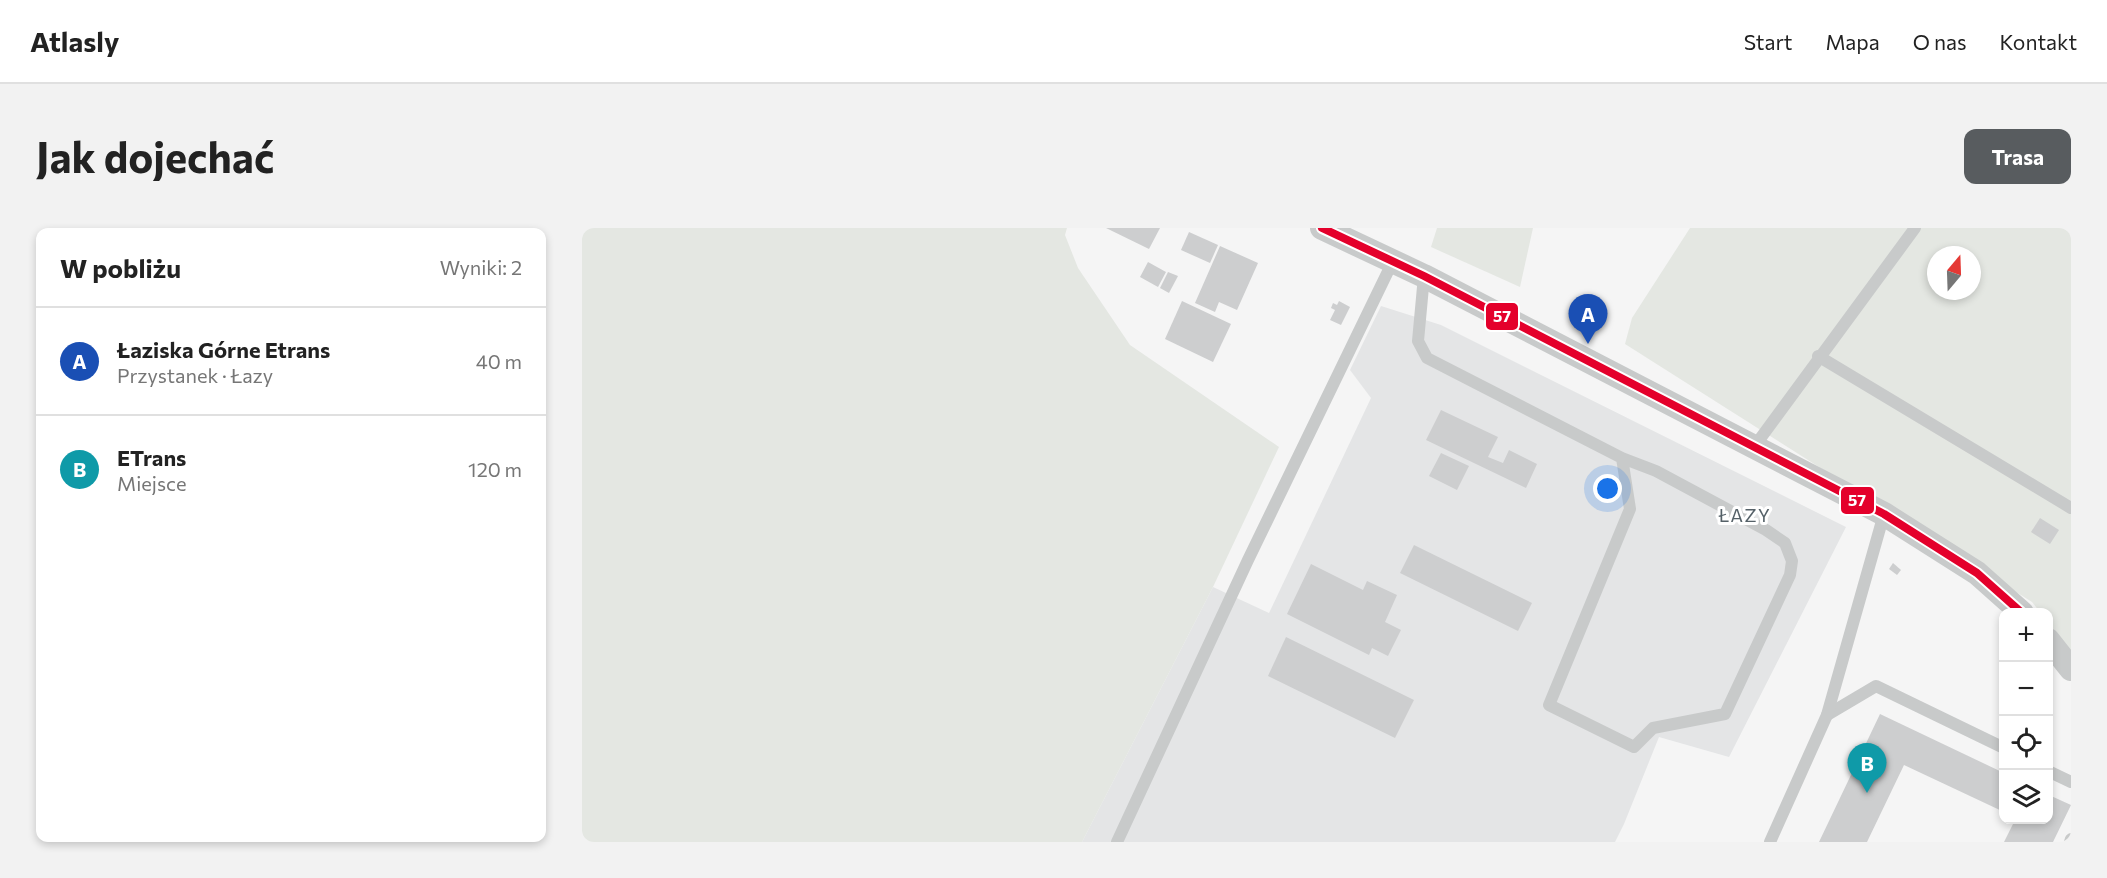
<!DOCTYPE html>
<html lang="pl">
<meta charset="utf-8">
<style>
:root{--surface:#fff;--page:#f2f2f2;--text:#222;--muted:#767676;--line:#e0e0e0;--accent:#585c5f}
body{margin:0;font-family:Commissioner,sans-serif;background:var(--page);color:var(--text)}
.controls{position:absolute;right:18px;bottom:18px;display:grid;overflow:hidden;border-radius:12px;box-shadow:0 3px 9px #0003}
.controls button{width:54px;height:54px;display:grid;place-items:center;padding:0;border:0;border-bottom:2px solid var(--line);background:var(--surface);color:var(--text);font:30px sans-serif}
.compass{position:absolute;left:1345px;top:18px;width:54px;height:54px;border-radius:50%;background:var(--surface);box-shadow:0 3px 9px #0003;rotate:19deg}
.you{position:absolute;left:1026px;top:261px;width:21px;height:21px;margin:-15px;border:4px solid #fff;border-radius:50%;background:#1a73e8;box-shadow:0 0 0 9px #1a73e833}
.badge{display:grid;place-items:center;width:39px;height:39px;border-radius:50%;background:var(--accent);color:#fff;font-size:20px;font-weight:700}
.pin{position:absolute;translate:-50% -50px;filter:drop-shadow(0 2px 3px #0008)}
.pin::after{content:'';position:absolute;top:32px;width:21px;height:18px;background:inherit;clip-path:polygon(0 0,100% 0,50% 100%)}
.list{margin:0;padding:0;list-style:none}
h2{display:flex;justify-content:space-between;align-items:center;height:78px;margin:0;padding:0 24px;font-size:26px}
h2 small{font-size:20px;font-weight:400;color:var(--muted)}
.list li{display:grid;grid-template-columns:39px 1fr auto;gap:18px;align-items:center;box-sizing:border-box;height:108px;padding:0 24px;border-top:2px solid var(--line)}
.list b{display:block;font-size:22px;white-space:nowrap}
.list p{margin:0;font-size:20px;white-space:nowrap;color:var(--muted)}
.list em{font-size:20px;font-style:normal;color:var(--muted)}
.icon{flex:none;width:33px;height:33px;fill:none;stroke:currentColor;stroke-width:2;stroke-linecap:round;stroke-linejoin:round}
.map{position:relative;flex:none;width:1489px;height:614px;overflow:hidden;border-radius:12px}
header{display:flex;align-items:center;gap:36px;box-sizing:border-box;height:84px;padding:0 30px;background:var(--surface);border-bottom:2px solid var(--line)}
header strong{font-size:28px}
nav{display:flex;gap:33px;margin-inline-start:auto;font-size:21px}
.intro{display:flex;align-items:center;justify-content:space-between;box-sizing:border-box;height:144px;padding:0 36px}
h1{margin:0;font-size:42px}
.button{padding:15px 27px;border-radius:12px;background:var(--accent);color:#fff;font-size:21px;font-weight:700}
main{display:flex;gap:36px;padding:0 36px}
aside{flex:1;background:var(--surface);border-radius:12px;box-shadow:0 3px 9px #0003}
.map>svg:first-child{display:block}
.built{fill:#e4e5e6}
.green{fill:#e4e7e2;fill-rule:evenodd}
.building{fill:#cdcecf}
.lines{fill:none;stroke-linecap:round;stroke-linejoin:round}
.service{stroke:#c8caca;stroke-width:12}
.minor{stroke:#c8caca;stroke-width:24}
.bus-1-casing{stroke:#fff;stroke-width:12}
.bus-1{stroke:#e4002b;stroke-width:8}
.labels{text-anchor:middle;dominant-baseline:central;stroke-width:6;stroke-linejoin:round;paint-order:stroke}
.neighbourhood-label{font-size:18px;letter-spacing:1.5px;fill:#556168;stroke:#fff}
.line-badge{stroke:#fff;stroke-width:2}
.badge-label{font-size:16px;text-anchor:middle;font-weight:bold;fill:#fff}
</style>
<header>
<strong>Atlasly</strong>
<nav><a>Start</a><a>Mapa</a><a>O nas</a><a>Kontakt</a></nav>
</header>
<div class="intro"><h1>Jak dojechać</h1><a class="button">Trasa</a></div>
<main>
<aside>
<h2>W pobliżu<small>Wyniki: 2</small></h2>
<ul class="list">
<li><span class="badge" style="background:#1a4fb4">A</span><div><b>Łaziska Górne Etrans</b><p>Przystanek · Łazy</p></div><em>40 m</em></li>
<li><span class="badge" style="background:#0f9aa8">B</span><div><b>ETrans</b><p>Miejsce</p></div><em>120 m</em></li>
</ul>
</aside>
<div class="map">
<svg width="1489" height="614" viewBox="0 0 1489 614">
<rect width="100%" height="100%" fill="#f5f5f5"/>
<path class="built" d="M 799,78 L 859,97 L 1264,299 L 1147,529 L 1077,509 L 1042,596 L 1033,614 L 500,614 L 631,359 L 687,385 L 789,170 L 768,142 Z"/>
<g class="green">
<path d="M 0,0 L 485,0 L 483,7 L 496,40 L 548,117 L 697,219 L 631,359 L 500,614 L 0,614 Z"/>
<path d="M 855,0 L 951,0 L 938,59 L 849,19 Z"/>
<path d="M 1108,0 L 1489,0 L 1489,425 L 1467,396 L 1466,385 L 1458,384 L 1450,374 L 1043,116 L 1050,90 ZM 1354,27 L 1390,27 L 1390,63 L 1354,63 Z"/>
</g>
<g class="building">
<path d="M 524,0 L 578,0 L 567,21 Z"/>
<path d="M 607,4 L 636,17 L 628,35 L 599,22 Z"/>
<path d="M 638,18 L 676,35 L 655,82 L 637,74 L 633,84 L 613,75 Z"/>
<path d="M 566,34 L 584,44 L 576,59 L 558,49 Z"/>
<path d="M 586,44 L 596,48 L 587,65 L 578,60 Z"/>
<path d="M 600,73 L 649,96 L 631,134 L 583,111 Z"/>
<path d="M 757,73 L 768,79 L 759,97 L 748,92 L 753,82 L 749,80 L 751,75 L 755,77 Z"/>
<path d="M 859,182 L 916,209 L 906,229 L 921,235 L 927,222 L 955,236 L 944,260 L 844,212 Z"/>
<path d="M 859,225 L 887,238 L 875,262 L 847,248 Z"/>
<path d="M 1458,290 L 1477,302 L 1468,316 L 1449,304 Z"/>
<path d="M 832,317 L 950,375 L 936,403 L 818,345 Z"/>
<path d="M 1311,335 L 1319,342 L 1315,347 L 1307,341 Z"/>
<path d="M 729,336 L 781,362 L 785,353 L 815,367 L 803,394 L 819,402 L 806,428 L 790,420 L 787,427 L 705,386 Z"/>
<path d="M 704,409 L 832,472 L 813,510 L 686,448 Z"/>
<path d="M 1298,486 L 1422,545 L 1422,584 L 1322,537 L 1285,614 L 1237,614 Z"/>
<path d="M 1467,567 L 1489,577 L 1471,614 L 1422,614 L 1433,592 L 1467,591 Z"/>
</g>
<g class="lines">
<g class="service">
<path d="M 842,48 L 836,113 L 845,130 L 1040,230 L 1074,243 L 1184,302 L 1203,315 L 1210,333 L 1208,347 L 1143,486 L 1071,500 L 1052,519 L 967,477 L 1048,281 L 1040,230"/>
<path d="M 1236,128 L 1489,280"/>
<path d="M 1172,219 L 1333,0"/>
<path d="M 1245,487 L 1294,458 L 1422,520"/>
<path d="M 1466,543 L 1489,554"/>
<path d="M 535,614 L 666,332 L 811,33"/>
<path d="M 1188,614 L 1245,487 L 1302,286"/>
<path d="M 1488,614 L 1489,611"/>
</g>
<g class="minor">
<path d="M 740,0 L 842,48 L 1302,286 L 1395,345 L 1440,385"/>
<path d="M 1466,412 L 1489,441"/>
</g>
<g class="bus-1-casing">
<path id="bus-1" d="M 740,0 L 842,48 L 1302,286 L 1395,345 L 1440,385"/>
</g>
<use href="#bus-1" class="bus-1"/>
</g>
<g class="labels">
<g class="neighbourhood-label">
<text x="1163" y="287">ŁAZY</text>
</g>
</g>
<g class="line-badge">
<rect x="903" y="74" width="34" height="29" rx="6" fill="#e4002b"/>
<rect x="1258" y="258" width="35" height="29" rx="6" fill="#e4002b"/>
</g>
<g class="badge-label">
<text x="920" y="94">57</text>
<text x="1275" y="278">57</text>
</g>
</svg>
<div class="controls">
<button>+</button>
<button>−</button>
<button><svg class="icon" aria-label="locate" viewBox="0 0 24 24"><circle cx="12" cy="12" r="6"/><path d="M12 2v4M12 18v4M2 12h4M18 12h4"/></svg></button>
<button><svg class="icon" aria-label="layers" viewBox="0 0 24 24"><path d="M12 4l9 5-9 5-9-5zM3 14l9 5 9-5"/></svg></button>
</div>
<svg class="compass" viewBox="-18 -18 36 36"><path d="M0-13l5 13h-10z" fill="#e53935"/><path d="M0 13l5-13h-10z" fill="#767676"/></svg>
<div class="you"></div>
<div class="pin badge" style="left:1006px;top:116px;background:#1a4fb4">A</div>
<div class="pin badge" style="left:1285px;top:565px;background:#0f9aa8">B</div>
</div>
</main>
